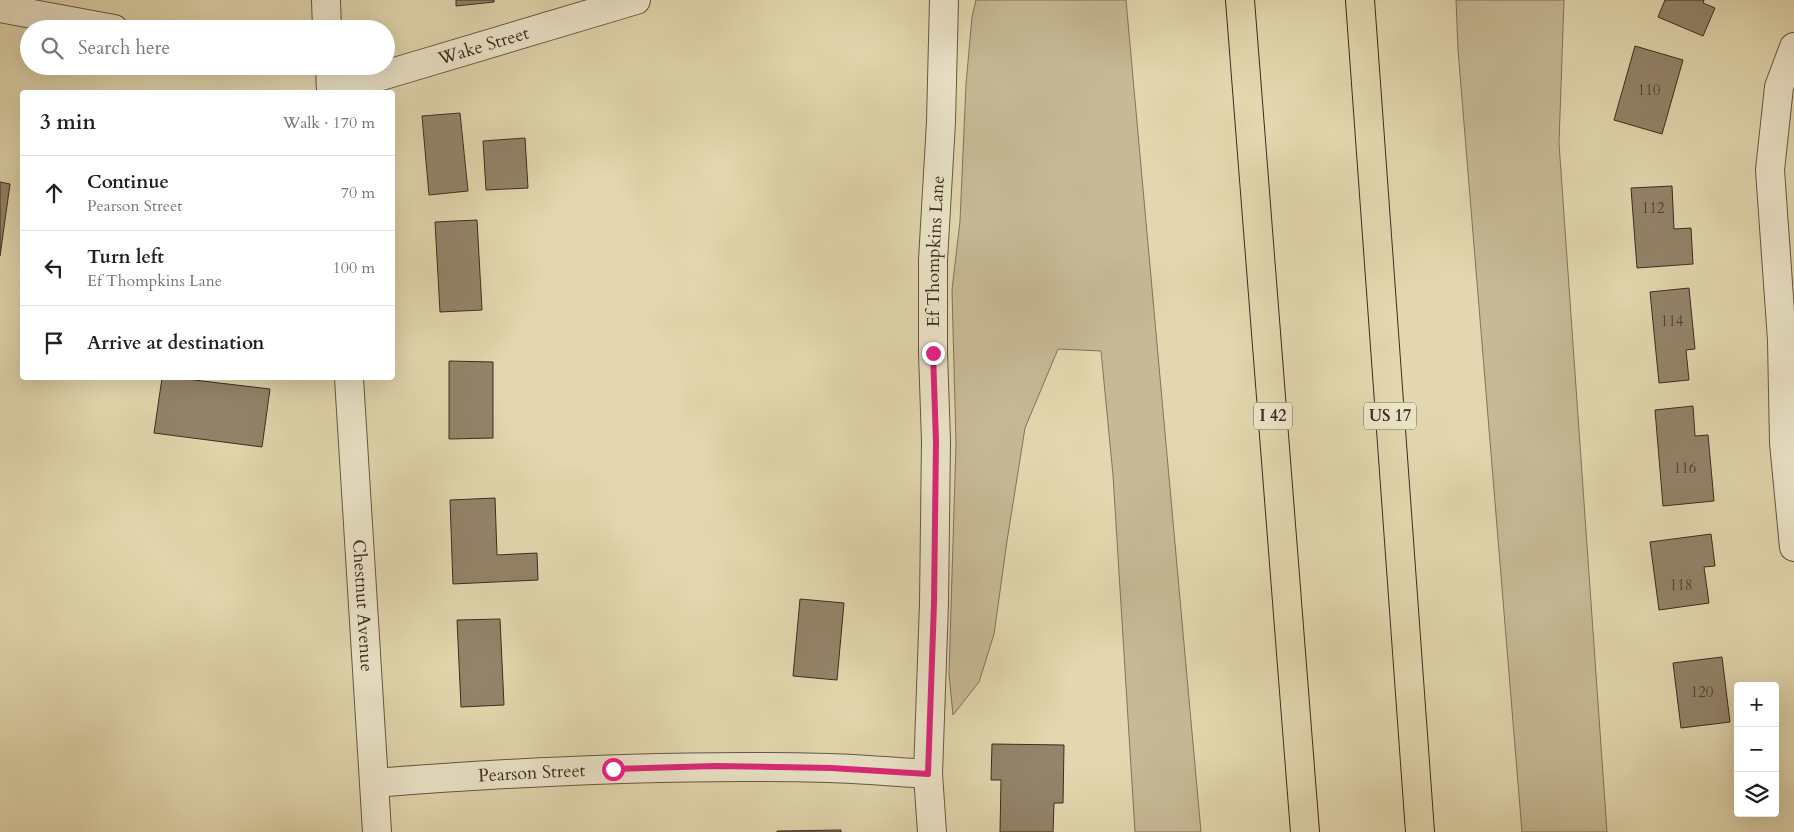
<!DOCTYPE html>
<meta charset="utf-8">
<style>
:root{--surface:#fff;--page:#f2f2f2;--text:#202124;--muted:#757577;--line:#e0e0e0}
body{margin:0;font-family:Cardo,serif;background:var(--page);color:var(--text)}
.controls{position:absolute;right:15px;bottom:15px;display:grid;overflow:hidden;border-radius:5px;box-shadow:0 5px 20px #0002}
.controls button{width:45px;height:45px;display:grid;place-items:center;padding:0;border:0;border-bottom:1px solid var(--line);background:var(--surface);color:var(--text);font:25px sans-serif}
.stop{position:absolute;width:15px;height:15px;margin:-11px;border:4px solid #db2777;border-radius:50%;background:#fff}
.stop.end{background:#db2777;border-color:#fff;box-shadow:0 1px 5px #0008}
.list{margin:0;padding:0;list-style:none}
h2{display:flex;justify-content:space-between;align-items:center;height:65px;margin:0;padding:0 20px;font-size:21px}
h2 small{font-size:16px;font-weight:400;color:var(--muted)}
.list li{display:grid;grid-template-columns:32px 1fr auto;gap:15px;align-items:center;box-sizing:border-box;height:75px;padding:0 20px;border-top:1px solid var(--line)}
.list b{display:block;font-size:19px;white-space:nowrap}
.list p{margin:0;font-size:16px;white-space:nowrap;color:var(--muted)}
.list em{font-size:16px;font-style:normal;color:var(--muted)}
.icon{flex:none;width:28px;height:28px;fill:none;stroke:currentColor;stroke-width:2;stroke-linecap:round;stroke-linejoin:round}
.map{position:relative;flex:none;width:1794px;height:832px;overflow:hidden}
.search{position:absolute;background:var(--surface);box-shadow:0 5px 20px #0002;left:20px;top:20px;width:375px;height:55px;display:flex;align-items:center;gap:12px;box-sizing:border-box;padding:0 18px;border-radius:28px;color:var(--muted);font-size:19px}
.panel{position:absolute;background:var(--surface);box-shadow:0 5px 20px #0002;left:20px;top:90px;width:375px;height:290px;border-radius:5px}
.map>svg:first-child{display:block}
.green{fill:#c6ba96;stroke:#82725c}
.building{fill:#93846a;stroke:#3d2b21}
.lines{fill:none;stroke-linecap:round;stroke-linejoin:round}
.minor-casing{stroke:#665644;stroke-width:30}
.motorway-casing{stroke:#3d2b21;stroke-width:30}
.minor{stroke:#ece5ca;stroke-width:28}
.motorway{stroke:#e2d7ae;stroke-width:28}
.route{stroke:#db2777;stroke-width:6}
.labels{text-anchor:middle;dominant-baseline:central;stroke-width:5;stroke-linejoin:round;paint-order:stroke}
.number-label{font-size:15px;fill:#524133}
.shield{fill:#ece5ca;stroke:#726354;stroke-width:1}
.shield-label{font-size:16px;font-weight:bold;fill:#3d2b21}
.street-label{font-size:18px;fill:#3d2b21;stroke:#ece5ca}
</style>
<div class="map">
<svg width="1794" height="832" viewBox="0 0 1794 832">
<rect width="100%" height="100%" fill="#e2d7ae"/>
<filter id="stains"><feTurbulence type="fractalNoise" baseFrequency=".004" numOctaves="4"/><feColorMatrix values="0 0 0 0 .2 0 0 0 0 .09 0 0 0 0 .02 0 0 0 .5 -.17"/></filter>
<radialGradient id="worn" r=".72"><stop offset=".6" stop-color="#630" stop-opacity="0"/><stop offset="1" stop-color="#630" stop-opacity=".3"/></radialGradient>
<g class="green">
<path d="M 976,0 L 1126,0 L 1201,832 L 1135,832 L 1113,475 L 1101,351 L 1058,349 L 1025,428 L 1007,541 L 994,634 L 979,682 L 953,715 L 949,674 L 956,444 L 952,290 L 960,221 L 966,84 L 972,17 Z"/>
<path d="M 1456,0 L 1564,0 L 1559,143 L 1607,832 L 1522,832 L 1458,50 Z"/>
</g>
<g class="building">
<path d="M 456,0 L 494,0 L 494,2 L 456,6 Z"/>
<path d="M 1665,0 L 1704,0 L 1703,3 L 1715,8 L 1703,36 L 1658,17 Z"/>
<path d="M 1635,46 L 1683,60 L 1662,134 L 1614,120 Z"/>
<path d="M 460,113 L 468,191 L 429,195 L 422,116 Z"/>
<path d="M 525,138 L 528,188 L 486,190 L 483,141 Z"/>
<path d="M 0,182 L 10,184 L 0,256 Z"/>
<path d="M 1672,186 L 1674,229 L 1691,228 L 1693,264 L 1637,268 L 1631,188 Z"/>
<path d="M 477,220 L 482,310 L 440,312 L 435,222 Z"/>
<path d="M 1689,288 L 1695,349 L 1686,350 L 1689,380 L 1659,383 L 1650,292 Z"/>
<path d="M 449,361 L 493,362 L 493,438 L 449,439 Z"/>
<path d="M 162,378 L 177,378 L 270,389 L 262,447 L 154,433 Z"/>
<path d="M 1693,406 L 1695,436 L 1708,435 L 1714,501 L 1663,506 L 1655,410 Z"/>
<path d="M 495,498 L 497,555 L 537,553 L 538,580 L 453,584 L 450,500 Z"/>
<path d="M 1711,534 L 1715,566 L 1704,567 L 1709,603 L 1659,610 L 1650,542 Z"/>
<path d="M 800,599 L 844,603 L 837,680 L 793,676 Z"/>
<path d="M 500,619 L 504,705 L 461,707 L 457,620 Z"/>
<path d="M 1722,657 L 1730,722 L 1681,728 L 1673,663 Z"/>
<path d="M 992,744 L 1064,745 L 1063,803 L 1054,803 L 1053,832 L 1000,832 L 1001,780 L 991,780 Z"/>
<path d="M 841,830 L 841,832 L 777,832 L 777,831 Z"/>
</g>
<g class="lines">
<g class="minor-casing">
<g id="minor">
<path d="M 326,0 L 327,29"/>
<path d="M 0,8 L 114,29"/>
<path d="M 1794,47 L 1779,87 L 1770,170 L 1782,340 L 1784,443 L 1794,547"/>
<path d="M 330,66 L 331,92"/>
<path id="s1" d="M 331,91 L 636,0"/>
<path id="s2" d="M 349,378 L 377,832"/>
<path id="s3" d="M 374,783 C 526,771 677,764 829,768 C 862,769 895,772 928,774"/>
<path id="s4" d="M 932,832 L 928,774 L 934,603 L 936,441 L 933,353 L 933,260 L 941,122 L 944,0"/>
</g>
</g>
<g class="motorway-casing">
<g id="motorway">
<path d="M 1240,0 L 1305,832"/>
<path d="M 1360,0 L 1420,832"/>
</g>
</g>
<use href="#minor" class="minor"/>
<use href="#motorway" class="motorway"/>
</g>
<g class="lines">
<path class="route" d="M 613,769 L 715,766 L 831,768 L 928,774 L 934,603 L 936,442 L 933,353"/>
</g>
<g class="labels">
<g class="number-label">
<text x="1649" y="90">110</text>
<text x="1653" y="208">112</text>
<text x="1672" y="321">114</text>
<text x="1685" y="468">116</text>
<text x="1681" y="585">118</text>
<text x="1702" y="692">120</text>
</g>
<g class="shield">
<rect x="1254" y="402.5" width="38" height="27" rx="4"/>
<rect x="1364" y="402.5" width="52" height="27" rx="4"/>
</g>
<g class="shield-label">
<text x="1273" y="416">I 42</text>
<text x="1390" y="416">US 17</text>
</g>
<g class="street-label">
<text stroke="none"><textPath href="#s1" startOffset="159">Wake Street</textPath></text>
<text stroke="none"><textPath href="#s4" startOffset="581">Ef Thompkins Lane</textPath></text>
<text stroke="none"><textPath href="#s2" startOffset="228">Chestnut Avenue</textPath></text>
<text stroke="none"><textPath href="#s3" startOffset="158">Pearson Street</textPath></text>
</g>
</g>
<rect width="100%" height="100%" filter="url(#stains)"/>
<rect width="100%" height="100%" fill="url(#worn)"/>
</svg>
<div class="controls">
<button>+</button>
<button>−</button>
<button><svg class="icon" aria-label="layers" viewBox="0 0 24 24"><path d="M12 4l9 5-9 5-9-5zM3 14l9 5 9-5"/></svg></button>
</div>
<div class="stop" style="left:613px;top:769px"></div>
<div class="stop end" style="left:933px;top:353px"></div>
<div class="search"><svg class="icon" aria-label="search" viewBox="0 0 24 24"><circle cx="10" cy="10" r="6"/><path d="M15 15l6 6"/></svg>Search here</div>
<section class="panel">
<h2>3 min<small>Walk · 170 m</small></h2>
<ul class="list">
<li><svg class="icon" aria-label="ahead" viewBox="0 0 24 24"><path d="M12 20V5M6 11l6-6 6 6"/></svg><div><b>Continue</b><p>Pearson Street</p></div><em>70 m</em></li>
<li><svg class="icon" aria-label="left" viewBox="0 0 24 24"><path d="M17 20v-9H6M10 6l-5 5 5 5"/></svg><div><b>Turn left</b><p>Ef Thompkins Lane</p></div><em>100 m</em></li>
<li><svg class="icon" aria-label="arrive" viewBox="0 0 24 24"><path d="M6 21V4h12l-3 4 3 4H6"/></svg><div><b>Arrive at destination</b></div></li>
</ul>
</section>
</div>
